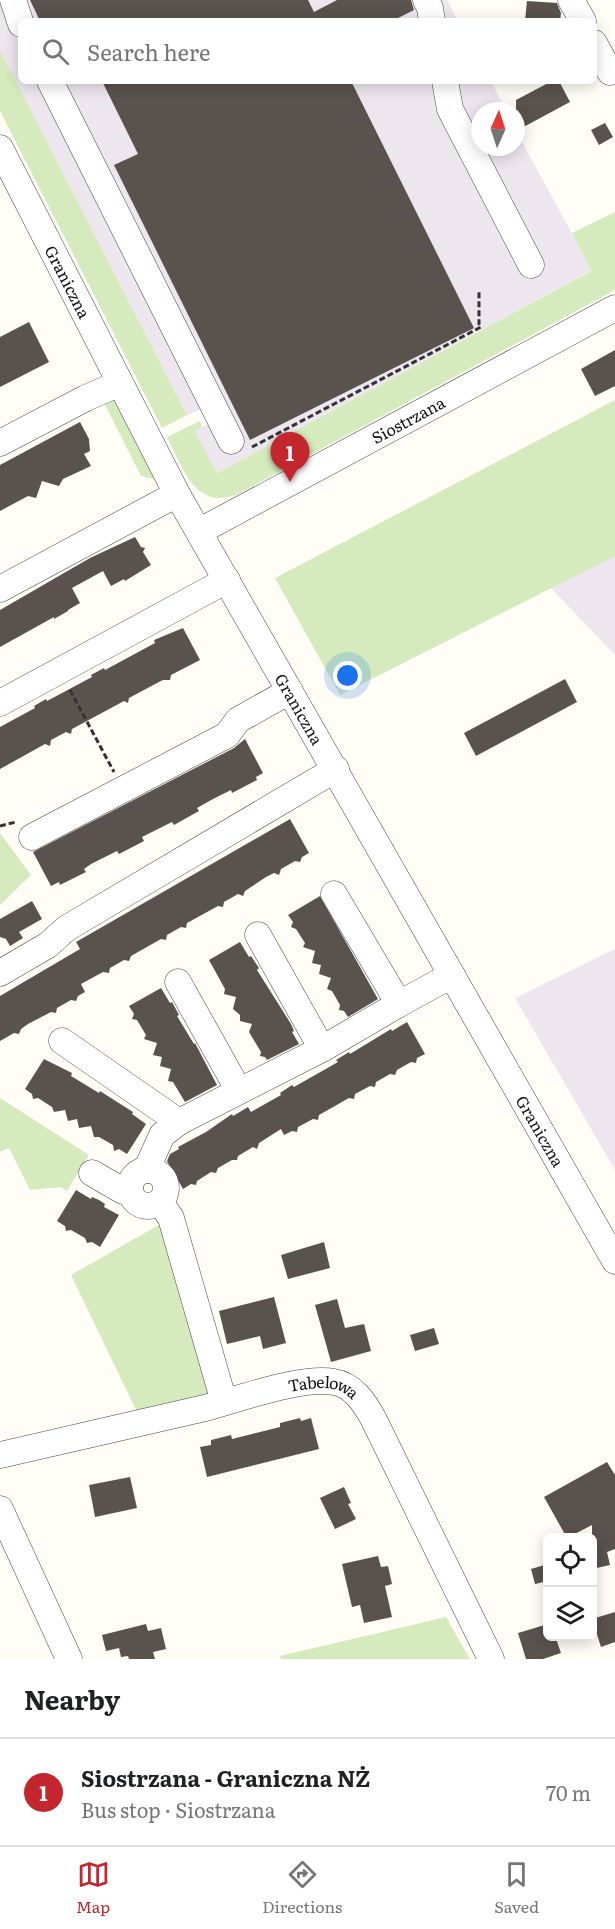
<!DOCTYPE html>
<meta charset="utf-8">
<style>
:root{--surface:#fff;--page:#f6f6f6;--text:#202124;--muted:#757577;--line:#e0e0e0;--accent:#c4262e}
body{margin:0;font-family:Literata,serif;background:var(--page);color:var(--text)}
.controls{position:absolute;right:18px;bottom:18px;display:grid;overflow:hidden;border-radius:9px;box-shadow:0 3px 15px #0003}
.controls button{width:54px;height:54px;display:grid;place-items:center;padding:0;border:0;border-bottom:2px solid var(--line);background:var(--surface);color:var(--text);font:30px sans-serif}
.compass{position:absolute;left:471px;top:102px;width:54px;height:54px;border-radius:50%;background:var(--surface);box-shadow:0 3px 15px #0003;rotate:3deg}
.you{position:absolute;left:348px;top:676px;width:21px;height:21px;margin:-15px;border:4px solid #fff;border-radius:50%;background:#1a73e8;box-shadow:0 0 0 9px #1a73e833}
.badge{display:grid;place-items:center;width:39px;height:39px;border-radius:50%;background:var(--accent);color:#fff;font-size:20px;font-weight:700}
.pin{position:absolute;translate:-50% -50px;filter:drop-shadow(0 2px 3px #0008)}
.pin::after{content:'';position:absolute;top:32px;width:21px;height:18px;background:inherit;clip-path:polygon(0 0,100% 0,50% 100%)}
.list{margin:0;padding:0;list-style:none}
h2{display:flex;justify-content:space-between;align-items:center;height:78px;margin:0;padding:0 24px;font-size:26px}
h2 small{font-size:20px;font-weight:400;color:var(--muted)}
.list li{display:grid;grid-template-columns:39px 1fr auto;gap:18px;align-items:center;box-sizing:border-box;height:108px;padding:0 24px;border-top:2px solid var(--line)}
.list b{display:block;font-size:22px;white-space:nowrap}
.list p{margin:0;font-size:20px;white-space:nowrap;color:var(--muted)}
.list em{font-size:20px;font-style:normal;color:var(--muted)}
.icon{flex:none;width:33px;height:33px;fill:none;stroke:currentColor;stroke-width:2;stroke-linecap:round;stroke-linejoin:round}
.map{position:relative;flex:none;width:615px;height:1659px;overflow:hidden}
.search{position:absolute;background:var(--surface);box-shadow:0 3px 15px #0003;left:18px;right:18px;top:18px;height:66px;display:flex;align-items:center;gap:15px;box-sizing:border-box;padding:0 21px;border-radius:9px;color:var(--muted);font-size:22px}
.sheet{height:186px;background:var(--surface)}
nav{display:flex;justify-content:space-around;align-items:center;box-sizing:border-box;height:84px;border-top:2px solid var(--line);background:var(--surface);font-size:16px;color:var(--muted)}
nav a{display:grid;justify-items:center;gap:3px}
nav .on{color:var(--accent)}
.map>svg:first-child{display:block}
.industrial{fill:#eee6ef}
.green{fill:#d5ebbd}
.building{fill:#5a524d}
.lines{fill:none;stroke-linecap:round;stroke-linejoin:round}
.minor-casing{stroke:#444;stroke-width:27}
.path{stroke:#333;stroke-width:3;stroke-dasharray:6 3;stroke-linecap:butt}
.minor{stroke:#fff;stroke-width:26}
.labels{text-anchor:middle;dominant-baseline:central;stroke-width:6;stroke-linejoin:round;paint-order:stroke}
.street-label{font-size:16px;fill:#111;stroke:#fff}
</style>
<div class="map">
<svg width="615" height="1659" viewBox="0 0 615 1659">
<rect width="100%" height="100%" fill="#fffdf5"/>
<g class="industrial">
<path d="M 0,0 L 447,0 L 458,21 L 21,21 L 21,81 L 491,81 L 506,111 L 480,111 L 480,147 L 516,147 L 516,131 L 592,270 L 217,473 L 195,431 L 210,423 L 203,408 L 187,415 L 0,50 Z"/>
<path d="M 615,555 L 615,655 L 550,587 Z"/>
<path d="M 615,949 L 615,1170 L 515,998 Z"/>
</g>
<g class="green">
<path d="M 0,50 L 187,415 L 162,428 L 0,111 Z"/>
<path d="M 615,212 L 615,290 L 238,494 C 195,512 182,466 167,437 L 200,421 L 202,427 L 195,431 L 217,473 L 591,271 L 572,233 Z"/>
<path d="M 115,394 L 158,477 L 154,479 L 141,476 L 101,397 Z"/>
<path d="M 615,400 L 615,556 L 340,695 L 275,578 Z"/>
<path d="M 0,833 L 31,875 L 0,905 Z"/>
<path d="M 0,1098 L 89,1155 L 67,1191 L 61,1187 L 30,1190 L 9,1148 L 0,1152 Z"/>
<path d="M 164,1222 L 217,1396 L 138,1414 L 71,1275 Z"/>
<path d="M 446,1617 L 470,1659 L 281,1659 L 280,1656 Z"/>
</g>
<g class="building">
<path d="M 30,0 L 308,0 L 314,12 L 337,0 L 411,0 L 414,10 L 392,21 L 40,21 Z"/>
<path d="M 527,1 L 557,3 L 561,13 L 560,21 L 525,21 Z"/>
<path d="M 102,81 L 351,81 L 474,328 L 250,440 L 114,165 L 138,154 Z"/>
<path d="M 552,81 L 559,81 L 570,102 L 516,131 L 516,100 Z"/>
<path d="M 605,123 L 613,137 L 599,145 L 591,130 Z"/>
<path d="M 29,322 L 49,362 L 0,387 L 0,337 Z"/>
<path d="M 615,350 L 615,386 L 595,396 L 581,369 Z"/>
<path d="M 80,422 L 89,439 L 90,451 L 84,454 L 91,466 L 63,479 L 59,486 L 42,481 L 36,498 L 28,496 L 0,511 L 0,465 Z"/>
<path d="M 135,537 L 141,547 L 145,548 L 143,552 L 151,565 L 125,581 L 124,579 L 111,586 L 103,571 L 72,588 L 80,603 L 68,610 L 68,611 L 54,619 L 54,617 L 0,647 L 0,610 L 90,558 Z"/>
<path d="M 183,628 L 200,660 L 171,675 L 170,680 L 163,680 L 157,683 L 129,698 L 128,703 L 124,701 L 72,729 L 71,734 L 66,732 L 51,740 L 50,746 L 45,744 L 0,769 L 0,727 L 35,708 L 34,706 L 46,699 L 47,701 L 92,677 L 91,675 L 104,668 L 105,670 L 155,643 L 154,640 Z"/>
<path d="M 565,679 L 577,702 L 476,756 L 464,733 Z"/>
<path d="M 245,739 L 263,773 L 256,777 L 257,780 L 232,793 L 231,790 L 213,799 L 197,808 L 199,811 L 174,825 L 172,822 L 142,837 L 144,841 L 119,854 L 117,851 L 91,864 L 84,869 L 86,872 L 60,885 L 59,882 L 51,886 L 33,852 L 234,748 Z"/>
<path d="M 290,819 L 309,853 L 302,857 L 300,862 L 295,861 L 281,869 L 279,875 L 274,873 L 266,877 L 245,891 L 243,896 L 238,894 L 224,902 L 223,907 L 218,906 L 187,923 L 186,928 L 181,927 L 167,935 L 166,940 L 161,939 L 131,956 L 129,961 L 124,960 L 110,968 L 109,973 L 103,972 L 81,984 L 85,992 L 78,996 L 76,1001 L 71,1000 L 57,1008 L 56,1013 L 51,1012 L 28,1024 L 21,1029 L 19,1034 L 14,1033 L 0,1041 L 0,996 L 80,949 L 76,942 Z"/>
<path d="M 320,896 L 378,999 L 348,1017 L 344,1011 L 339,1010 L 340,1005 L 332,991 L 327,989 L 331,978 L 319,974 L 321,965 L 312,963 L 315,951 L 303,947 L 305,943 L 296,929 L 291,927 L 293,922 L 288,915 Z"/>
<path d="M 32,901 L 42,919 L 19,932 L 23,938 L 10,946 L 6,939 L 0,937 L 0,919 Z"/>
<path d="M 240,942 L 249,957 L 251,956 L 259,968 L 257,970 L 291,1024 L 294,1031 L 292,1032 L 299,1044 L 267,1060 L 265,1057 L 260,1056 L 261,1052 L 249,1032 L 252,1024 L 240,1021 L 240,1015 L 233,1009 L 236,997 L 224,994 L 225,989 L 209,960 Z"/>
<path d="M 161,988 L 170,1003 L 172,1002 L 179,1015 L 177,1016 L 194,1044 L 195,1043 L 217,1085 L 185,1102 L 173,1082 L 168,1081 L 171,1069 L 160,1066 L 162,1057 L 153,1055 L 157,1043 L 144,1039 L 146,1035 L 137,1020 L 132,1019 L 134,1014 L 129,1006 Z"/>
<path d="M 407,1022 L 425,1054 L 417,1058 L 416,1063 L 411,1062 L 397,1070 L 395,1075 L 390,1074 L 376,1082 L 375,1087 L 370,1086 L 355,1094 L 354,1099 L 349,1098 L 319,1115 L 318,1120 L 313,1119 L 298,1127 L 297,1132 L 292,1131 L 284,1135 L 281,1129 L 259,1143 L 257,1149 L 253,1147 L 238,1156 L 237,1160 L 232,1160 L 218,1168 L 216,1173 L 211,1172 L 197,1181 L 196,1185 L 191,1184 L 183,1189 L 167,1161 L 170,1154 L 179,1149 L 178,1147 L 206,1132 L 232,1114 L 233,1116 L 248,1107 L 251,1112 L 281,1095 L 280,1093 L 292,1085 L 294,1087 L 338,1062 L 336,1060 L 349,1052 L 350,1054 L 391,1029 L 392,1031 Z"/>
<path d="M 44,1059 L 72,1073 L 71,1076 L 99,1093 L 100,1091 L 114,1100 L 133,1112 L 132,1114 L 146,1124 L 127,1154 L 119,1149 L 114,1151 L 113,1145 L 99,1137 L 94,1137 L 91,1126 L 79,1128 L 77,1119 L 68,1121 L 65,1110 L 54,1112 L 52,1107 L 38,1098 L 33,1099 L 32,1094 L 25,1089 Z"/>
<path d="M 76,1190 L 91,1199 L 92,1197 L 99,1200 L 105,1204 L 104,1207 L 119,1215 L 100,1247 L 92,1242 L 87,1243 L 85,1238 L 71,1230 L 66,1231 L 65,1226 L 57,1221 Z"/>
<path d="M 324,1242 L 330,1268 L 288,1279 L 281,1255 Z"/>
<path d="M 274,1297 L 286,1343 L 263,1349 L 260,1336 L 227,1344 L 219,1311 Z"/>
<path d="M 337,1299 L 345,1328 L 364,1324 L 371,1351 L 331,1362 L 315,1305 Z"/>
<path d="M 434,1328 L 439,1344 L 415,1351 L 410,1335 Z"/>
<path d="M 300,1418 L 301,1421 L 311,1418 L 319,1449 L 207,1477 L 200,1447 L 211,1445 L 211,1440 L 231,1435 L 232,1439 L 280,1427 L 280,1423 Z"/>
<path d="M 607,1462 L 615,1475 L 615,1549 L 607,1552 L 610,1565 L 592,1569 L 592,1525 L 567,1538 L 544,1497 Z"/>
<path d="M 130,1477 L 137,1508 L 95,1517 L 89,1485 Z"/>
<path d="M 344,1487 L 351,1503 L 348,1504 L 356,1519 L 335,1529 L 320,1498 Z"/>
<path d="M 378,1556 L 381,1567 L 388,1566 L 392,1584 L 385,1586 L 392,1617 L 364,1623 L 360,1605 L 352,1607 L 342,1564 Z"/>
<path d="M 548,1564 L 548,1581 L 535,1584 L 531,1569 Z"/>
<path d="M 615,1612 L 615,1642 L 601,1647 L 592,1619 Z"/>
<path d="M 146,1624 L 148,1631 L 161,1628 L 166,1649 L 153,1652 L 155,1659 L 129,1659 L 128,1656 L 121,1657 L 119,1648 L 106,1651 L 102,1635 Z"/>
<path d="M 548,1624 L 548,1636 L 555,1636 L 561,1653 L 543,1659 L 526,1659 L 518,1633 Z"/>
</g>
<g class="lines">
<g class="minor-casing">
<g id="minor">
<path d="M 13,0 L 21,24"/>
<path d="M 426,0 L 430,8 L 432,21"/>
<path d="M 571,0 L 583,21"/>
<path d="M 594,43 L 610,72"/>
<path d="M 50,81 L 231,441"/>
<path d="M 445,81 L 450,109 L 531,265"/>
<path id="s1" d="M 0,148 L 177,494 L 615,1261"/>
<path d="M 0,443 L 86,398 L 120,383"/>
<path id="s2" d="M 200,531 L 615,308"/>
<path d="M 0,589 L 177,494"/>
<path d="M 0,703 L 227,580"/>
<path d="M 32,837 L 227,735 L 238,720 L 290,691"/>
<path d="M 334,894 L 399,1004"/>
<path d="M 258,935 L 322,1049"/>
<path d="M 0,973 L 48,945 L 67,928 L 336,769"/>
<path d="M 178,982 L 239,1091"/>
<path d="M 62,1041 L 179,1122"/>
<circle cx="148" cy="1188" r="18"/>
<path d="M 150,1170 L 149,1164 L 162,1135 L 179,1122 L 322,1049 L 399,1004 L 452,975"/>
<path d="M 92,1173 L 123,1191 L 130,1191"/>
<path d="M 160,1202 L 171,1218 L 224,1402"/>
<path id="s3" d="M 0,1455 C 68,1439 137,1424 205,1408 C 239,1399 302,1376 334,1382 C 353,1385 364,1402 373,1418 L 491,1659"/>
<path d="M 0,1509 L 69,1659"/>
</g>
</g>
<g class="path">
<path d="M 252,447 L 481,327 L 479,324 L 479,291"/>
<path d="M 70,690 L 114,772"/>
<path d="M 0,826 L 16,822"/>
</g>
<use href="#minor" class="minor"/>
</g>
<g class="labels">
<g class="street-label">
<text stroke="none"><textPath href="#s1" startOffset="150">Graniczna</textPath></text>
<text stroke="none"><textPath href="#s2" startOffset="236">Siostrzana</textPath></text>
<text stroke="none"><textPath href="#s1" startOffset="636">Graniczna</textPath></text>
<text stroke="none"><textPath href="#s1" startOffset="1122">Graniczna</textPath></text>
<text stroke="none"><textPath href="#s3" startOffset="333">Tabelowa</textPath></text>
</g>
</g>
</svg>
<div class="controls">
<button><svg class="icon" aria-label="locate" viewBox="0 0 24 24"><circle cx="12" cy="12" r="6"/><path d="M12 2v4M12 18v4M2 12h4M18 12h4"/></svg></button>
<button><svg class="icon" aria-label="layers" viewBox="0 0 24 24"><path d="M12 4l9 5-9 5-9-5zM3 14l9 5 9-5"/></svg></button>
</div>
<svg class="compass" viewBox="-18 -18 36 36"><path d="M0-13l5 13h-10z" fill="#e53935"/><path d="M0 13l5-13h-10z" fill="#757577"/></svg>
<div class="you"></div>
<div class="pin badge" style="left:290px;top:482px">1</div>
<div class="search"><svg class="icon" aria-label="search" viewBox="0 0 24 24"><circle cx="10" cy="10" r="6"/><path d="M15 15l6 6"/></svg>Search here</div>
</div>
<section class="sheet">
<h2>Nearby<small></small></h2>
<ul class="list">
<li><span class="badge">1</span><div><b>Siostrzana - Graniczna NŻ</b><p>Bus stop · Siostrzana</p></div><em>70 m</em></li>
</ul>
</section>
<nav>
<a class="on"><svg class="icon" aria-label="map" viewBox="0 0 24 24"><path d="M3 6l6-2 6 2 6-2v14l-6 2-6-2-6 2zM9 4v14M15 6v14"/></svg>Map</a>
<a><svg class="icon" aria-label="directions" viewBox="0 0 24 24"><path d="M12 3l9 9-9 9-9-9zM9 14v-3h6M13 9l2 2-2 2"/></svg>Directions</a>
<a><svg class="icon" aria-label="saved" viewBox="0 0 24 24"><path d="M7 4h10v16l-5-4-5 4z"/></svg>Saved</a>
</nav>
